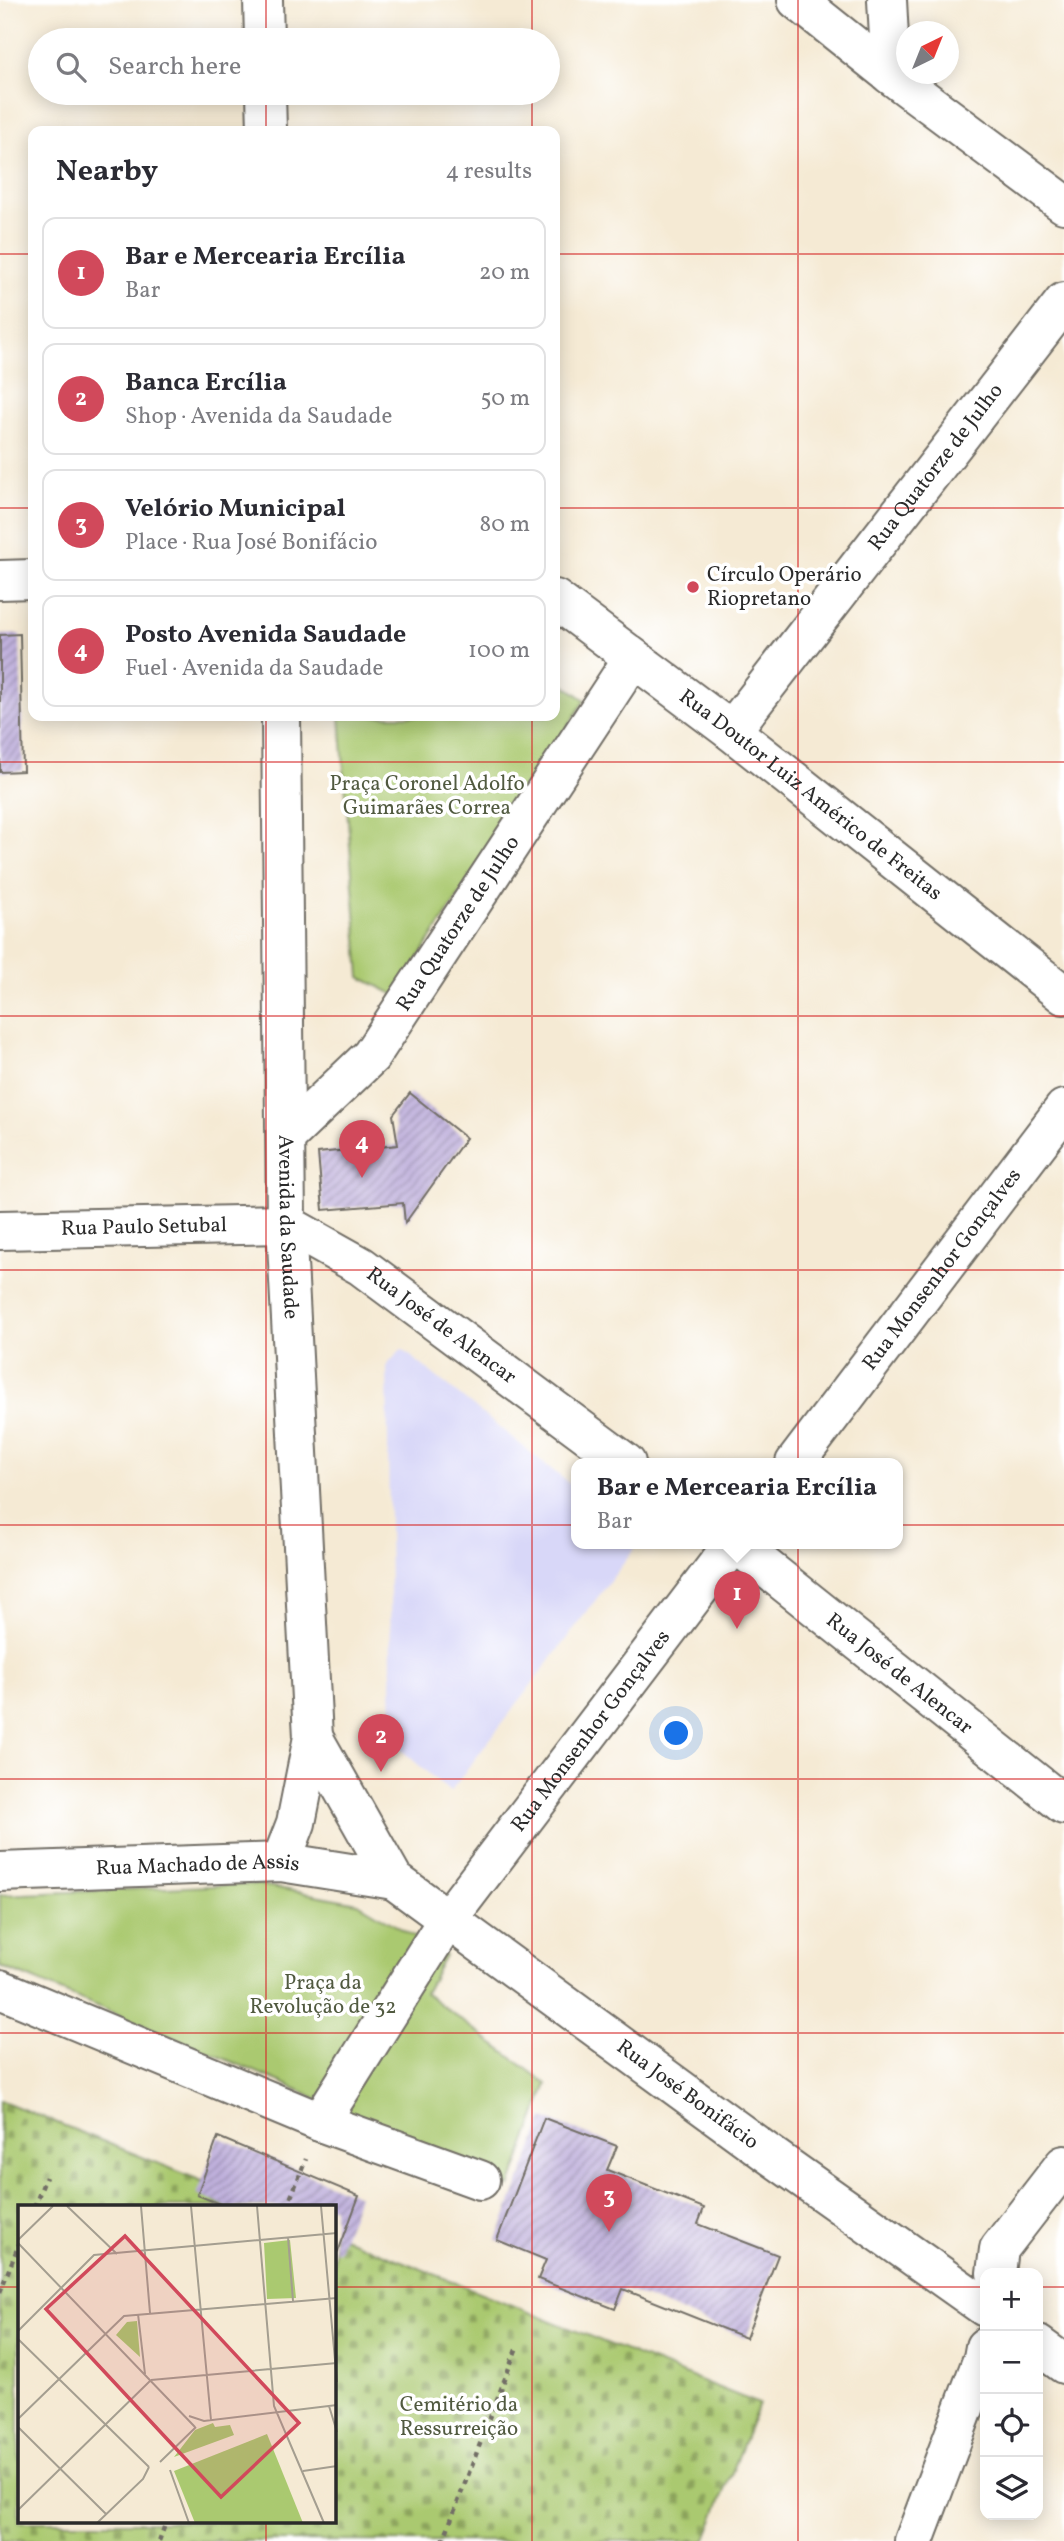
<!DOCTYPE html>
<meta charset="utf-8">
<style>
:root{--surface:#fff;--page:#f2f2f3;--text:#2b2b33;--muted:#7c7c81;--line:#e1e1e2;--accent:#d1495b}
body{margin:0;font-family:Vollkorn,serif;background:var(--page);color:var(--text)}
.controls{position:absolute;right:21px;bottom:21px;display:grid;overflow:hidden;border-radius:14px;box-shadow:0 4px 18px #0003}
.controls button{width:63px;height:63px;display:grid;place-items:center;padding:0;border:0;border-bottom:2px solid var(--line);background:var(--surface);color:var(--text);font:35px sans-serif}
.compass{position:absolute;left:896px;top:21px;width:63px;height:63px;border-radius:50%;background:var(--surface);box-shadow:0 4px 18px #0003;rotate:43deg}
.you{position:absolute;left:677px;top:1734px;width:24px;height:24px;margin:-18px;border:5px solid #fff;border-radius:50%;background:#1a73e8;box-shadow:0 0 0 10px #1a73e833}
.badge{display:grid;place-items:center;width:46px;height:46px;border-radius:50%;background:var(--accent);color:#fff;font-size:23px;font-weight:700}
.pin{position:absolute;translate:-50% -58px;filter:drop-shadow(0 2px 4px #0008)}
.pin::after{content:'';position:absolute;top:37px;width:24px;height:21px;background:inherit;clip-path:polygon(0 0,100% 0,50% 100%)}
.popup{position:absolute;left:571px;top:1458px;width:332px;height:91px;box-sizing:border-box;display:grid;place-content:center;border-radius:14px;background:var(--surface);filter:drop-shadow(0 2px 5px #0005);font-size:23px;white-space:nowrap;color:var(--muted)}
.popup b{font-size:26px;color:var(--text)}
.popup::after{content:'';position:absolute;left:50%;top:100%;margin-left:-14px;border:14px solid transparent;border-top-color:var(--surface)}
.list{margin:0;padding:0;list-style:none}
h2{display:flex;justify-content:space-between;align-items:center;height:91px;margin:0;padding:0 28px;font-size:30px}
h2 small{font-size:23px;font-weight:400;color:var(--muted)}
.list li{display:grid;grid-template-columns:46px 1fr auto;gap:21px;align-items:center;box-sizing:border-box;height:112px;margin:0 14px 14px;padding:0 14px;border:2px solid var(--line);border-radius:14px}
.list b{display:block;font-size:26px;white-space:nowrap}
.list p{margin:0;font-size:23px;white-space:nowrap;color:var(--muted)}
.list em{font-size:23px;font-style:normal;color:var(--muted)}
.icon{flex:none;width:38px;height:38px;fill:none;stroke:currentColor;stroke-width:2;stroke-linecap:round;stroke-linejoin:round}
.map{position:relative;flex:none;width:1064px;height:2541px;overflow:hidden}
.search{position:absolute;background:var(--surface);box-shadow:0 4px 18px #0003;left:28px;top:28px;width:532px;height:77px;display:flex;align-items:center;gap:18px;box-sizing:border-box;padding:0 24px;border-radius:38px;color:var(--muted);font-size:26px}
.panel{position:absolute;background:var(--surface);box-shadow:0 4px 18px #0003;left:28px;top:126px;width:532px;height:595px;border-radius:14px}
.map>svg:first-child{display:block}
.built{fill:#d8d7f8}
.cemetery{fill:url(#cemetery-stones);stroke:#6a7a4e;stroke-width:2}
.green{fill:#aac970;stroke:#6a7a4e;stroke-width:2}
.building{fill:url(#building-hatch)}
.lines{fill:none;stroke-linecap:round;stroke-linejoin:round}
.minor-casing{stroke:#726e66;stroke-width:42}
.path{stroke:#726e66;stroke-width:4.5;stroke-dasharray:5 5;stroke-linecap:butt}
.minor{stroke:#fff;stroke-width:38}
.grid{fill:none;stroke:#d62828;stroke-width:2;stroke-opacity:0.55}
.poi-dot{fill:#d1495b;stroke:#fff;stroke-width:2.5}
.labels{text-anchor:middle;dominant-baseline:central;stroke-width:7;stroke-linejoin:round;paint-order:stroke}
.street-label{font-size:21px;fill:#2b2b2b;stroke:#fff}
.poi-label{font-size:21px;fill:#2b2b2b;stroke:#fff;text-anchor:start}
.park-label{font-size:21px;fill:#515a40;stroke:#fff}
.inset-road{fill:none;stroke:#a49e90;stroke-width:2}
.view{fill:#d1495b;fill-opacity:0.15;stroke:#d1495b;stroke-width:3.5}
.inset-edge{fill:none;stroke:#2b2b2b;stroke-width:3.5}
</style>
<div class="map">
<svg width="1064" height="2541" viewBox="0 0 1064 2541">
<defs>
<pattern id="cemetery-stones" width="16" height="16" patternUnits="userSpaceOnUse" patternTransform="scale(1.75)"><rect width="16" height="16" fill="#aac970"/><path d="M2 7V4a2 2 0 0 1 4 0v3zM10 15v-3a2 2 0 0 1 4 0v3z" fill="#8ba35c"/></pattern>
<pattern id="building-hatch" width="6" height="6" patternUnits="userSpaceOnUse" patternTransform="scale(1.75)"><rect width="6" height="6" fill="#bfb0dc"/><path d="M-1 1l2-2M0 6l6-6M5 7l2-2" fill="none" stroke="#9b8fb3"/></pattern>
</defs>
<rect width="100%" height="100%" fill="#fff"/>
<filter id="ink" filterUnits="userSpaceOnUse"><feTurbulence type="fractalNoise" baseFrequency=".0143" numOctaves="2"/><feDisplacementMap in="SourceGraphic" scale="14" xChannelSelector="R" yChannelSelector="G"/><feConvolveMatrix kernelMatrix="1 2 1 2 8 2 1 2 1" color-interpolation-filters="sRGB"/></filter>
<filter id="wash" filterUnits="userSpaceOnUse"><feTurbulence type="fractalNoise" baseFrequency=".00686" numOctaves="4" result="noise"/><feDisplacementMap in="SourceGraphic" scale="28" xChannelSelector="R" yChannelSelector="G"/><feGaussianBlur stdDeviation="1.57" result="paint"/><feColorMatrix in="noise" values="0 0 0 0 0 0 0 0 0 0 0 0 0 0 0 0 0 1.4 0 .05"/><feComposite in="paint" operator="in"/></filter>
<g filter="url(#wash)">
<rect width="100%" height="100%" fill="#f5ead4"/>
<path class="built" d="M 402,1349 L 576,1489 L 576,1543 L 639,1543 L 450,1792 L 392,1742 L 387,1365 Z"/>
<path class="cemetery" d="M 0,2100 L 267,2207 L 19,2207 L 19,2522 L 334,2522 L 334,2234 L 759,2404 L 705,2541 L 0,2541 Z"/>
<g class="green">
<path d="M 555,678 L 585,700 L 395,995 L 360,977 L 340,716 L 555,716 Z"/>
<path d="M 256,1884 L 358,1903 L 445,1955 L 425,1993 L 547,2084 L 510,2187 L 283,2083 L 0,1966 L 0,1895 Z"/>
</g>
<g id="blocks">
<g class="building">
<path d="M 20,634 L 23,771 L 0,772 L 0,635 Z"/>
<path d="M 410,1093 L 466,1138 L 405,1223 L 403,1203 L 323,1210 L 318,1153 L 398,1145 L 393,1115 Z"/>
<path d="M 544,2118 L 617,2146 L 607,2170 L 704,2208 L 698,2224 L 778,2255 L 746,2338 L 623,2289 L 615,2309 L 538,2279 L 546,2260 L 497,2240 Z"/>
<path d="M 218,2137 L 359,2196 L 338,2252 L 334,2250 L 334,2207 L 227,2207 L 197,2195 Z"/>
</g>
</g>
</g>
<g filter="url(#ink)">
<use href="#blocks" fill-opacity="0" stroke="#726e66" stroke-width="2"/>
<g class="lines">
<g class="minor-casing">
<g id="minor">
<path d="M 263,0 L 264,40"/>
<path d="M 797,0 L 891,75 L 1064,204"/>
<path d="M 887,0 L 891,75"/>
<path d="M 266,93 L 267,131"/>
<path d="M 0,580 L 33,579"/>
<path id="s1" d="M 555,599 L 731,731 L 1064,995"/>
<path id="s2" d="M 281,716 L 286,1224 L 313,1737 L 296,1823 L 281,1862"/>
<path id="s3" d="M 731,731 L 1064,302"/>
<path id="s4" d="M 286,1137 L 371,1056 L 633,658"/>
<path id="s5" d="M 0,1230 L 286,1224 L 361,1266 L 626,1463"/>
<path id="s6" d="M 795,1463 L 1064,1109"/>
<path id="s7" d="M 735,1543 L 1064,1805"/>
<path id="s8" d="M 313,1737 L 394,1880 L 766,2152 L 985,2307"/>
<path id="s9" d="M 0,1872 L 281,1862 L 394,1880"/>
<path d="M 0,1989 L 320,2122 L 480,2180"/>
<path id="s10" d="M 320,2122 L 447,1920 L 734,1543"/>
<path d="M 996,2273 L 999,2249 L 1064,2165"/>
<path d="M 1038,2345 L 1064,2364"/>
<path d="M 914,2541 L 983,2358 L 985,2347"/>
</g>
</g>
<g class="path">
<path d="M 34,2207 L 46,2177"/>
<path d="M 287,2207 L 306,2159"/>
<path d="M 0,2292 L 19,2244"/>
<path d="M 159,2541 L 166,2522"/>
<path d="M 443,2541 L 517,2347"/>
</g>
<use href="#minor" class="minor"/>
</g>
</g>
<path class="grid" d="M 266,0 L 266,40M 532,0 L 532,40M 798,0 L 798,2541M 266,93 L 266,131M 532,93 L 532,131M 0,254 L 33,254M 555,254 L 1064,254M 0,508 L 33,508M 555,508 L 1064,508M 266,716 L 266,2207M 532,716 L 532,2541M 0,762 L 1064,762M 0,1016 L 1064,1016M 0,1270 L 1064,1270M 0,1525 L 1064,1525M 0,1779 L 1064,1779M 0,2033 L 1064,2033M 0,2287 L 19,2287M 334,2287 L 985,2287M 1038,2287 L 1064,2287M 266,2522 L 266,2541"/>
<circle class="poi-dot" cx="693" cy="587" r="7"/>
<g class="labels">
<g class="street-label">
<text stroke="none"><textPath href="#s3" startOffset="334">Rua Quatorze de Julho</textPath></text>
<text stroke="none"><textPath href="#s1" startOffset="322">Rua Doutor Luiz Américo de Freitas</textPath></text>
<text stroke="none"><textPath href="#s4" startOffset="276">Rua Quatorze de Julho</textPath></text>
<text stroke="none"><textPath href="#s2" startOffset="511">Avenida da Saudade</textPath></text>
<text stroke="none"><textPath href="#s5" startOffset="144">Rua Paulo Setubal</textPath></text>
<text stroke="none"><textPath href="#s6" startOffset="243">Rua Monsenhor Gonçalves</textPath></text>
<text stroke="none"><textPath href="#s5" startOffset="472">Rua José de Alencar</textPath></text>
<text stroke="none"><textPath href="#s7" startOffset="210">Rua José de Alencar</textPath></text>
<text stroke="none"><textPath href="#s10" startOffset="476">Rua Monsenhor Gonçalves</textPath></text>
<text stroke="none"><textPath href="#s9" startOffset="198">Rua Machado de Assis</textPath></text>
<text stroke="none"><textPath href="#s8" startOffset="528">Rua José Bonifácio</textPath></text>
</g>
<g class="poi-label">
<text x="707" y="575">Círculo Operário<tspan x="707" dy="24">Riopretano</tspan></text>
</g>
<g class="park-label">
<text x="427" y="784">Praça Coronel Adolfo<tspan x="427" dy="24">Guimarães Correa</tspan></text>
<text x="323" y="1983">Praça da<tspan x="323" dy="24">Revolução de 32</tspan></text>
<text x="459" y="2405">Cemitério da<tspan x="459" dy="24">Ressurreição</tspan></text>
</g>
</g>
<g transform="translate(18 2205)">
<rect width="318" height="318" fill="#f5ead4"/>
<path d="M 249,229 L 285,318 L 177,318 L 156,266 Z" fill="#aac970"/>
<path d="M 272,35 L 278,93 L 249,94 L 246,38 ZM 119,116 L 122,152 L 98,130 L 109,117 ZM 195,218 L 197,222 L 212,220 L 216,230 L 156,252 L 177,225 Z" fill="#aac970"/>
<path class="inset-road" d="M 49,1 L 99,49M 123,1 L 132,108M 173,1 L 193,215M 239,1 L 256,201 L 306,318M 303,1 L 319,177M 270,32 L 275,96M 0,35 L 35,1M 0,38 L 177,222M 120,109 L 127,169M 0,126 L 76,50 L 319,28M 0,134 L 131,262M 133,175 L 319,158M 311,201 L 319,227M 171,211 L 186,216 L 319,200M 0,214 L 106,111 L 319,93M 0,222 L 88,309M 142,257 L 178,222M 152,265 L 171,318M 285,266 L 319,261M 0,305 L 133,175M 79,318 L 125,274 L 131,262"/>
<path class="view" d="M 107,31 L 281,218 L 203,292 L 28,104 Z"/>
<rect width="318" height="318" class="inset-edge"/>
</g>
</svg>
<div class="controls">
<button>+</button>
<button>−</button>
<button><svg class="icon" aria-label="locate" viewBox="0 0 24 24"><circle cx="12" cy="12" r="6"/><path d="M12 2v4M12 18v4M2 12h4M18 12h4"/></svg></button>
<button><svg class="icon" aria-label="layers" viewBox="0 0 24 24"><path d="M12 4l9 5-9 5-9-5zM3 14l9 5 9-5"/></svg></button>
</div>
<svg class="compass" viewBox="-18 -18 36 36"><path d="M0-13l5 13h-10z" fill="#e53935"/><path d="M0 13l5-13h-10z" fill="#7c7c81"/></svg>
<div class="you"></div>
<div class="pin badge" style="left:737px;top:1629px">1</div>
<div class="popup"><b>Bar e Mercearia Ercília</b>Bar</div>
<div class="pin badge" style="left:381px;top:1772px">2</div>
<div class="pin badge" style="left:609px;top:2232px">3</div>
<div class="pin badge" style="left:362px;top:1178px">4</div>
<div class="search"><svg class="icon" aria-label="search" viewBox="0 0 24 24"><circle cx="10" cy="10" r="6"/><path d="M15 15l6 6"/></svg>Search here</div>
<section class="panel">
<h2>Nearby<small>4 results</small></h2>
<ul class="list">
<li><span class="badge">1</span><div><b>Bar e Mercearia Ercília</b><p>Bar</p></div><em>20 m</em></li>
<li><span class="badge">2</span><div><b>Banca Ercília</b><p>Shop · Avenida da Saudade</p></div><em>50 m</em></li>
<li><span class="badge">3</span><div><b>Velório Municipal</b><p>Place · Rua José Bonifácio</p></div><em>80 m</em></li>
<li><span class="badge">4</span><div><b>Posto Avenida Saudade</b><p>Fuel · Avenida da Saudade</p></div><em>100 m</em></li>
</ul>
</section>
</div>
